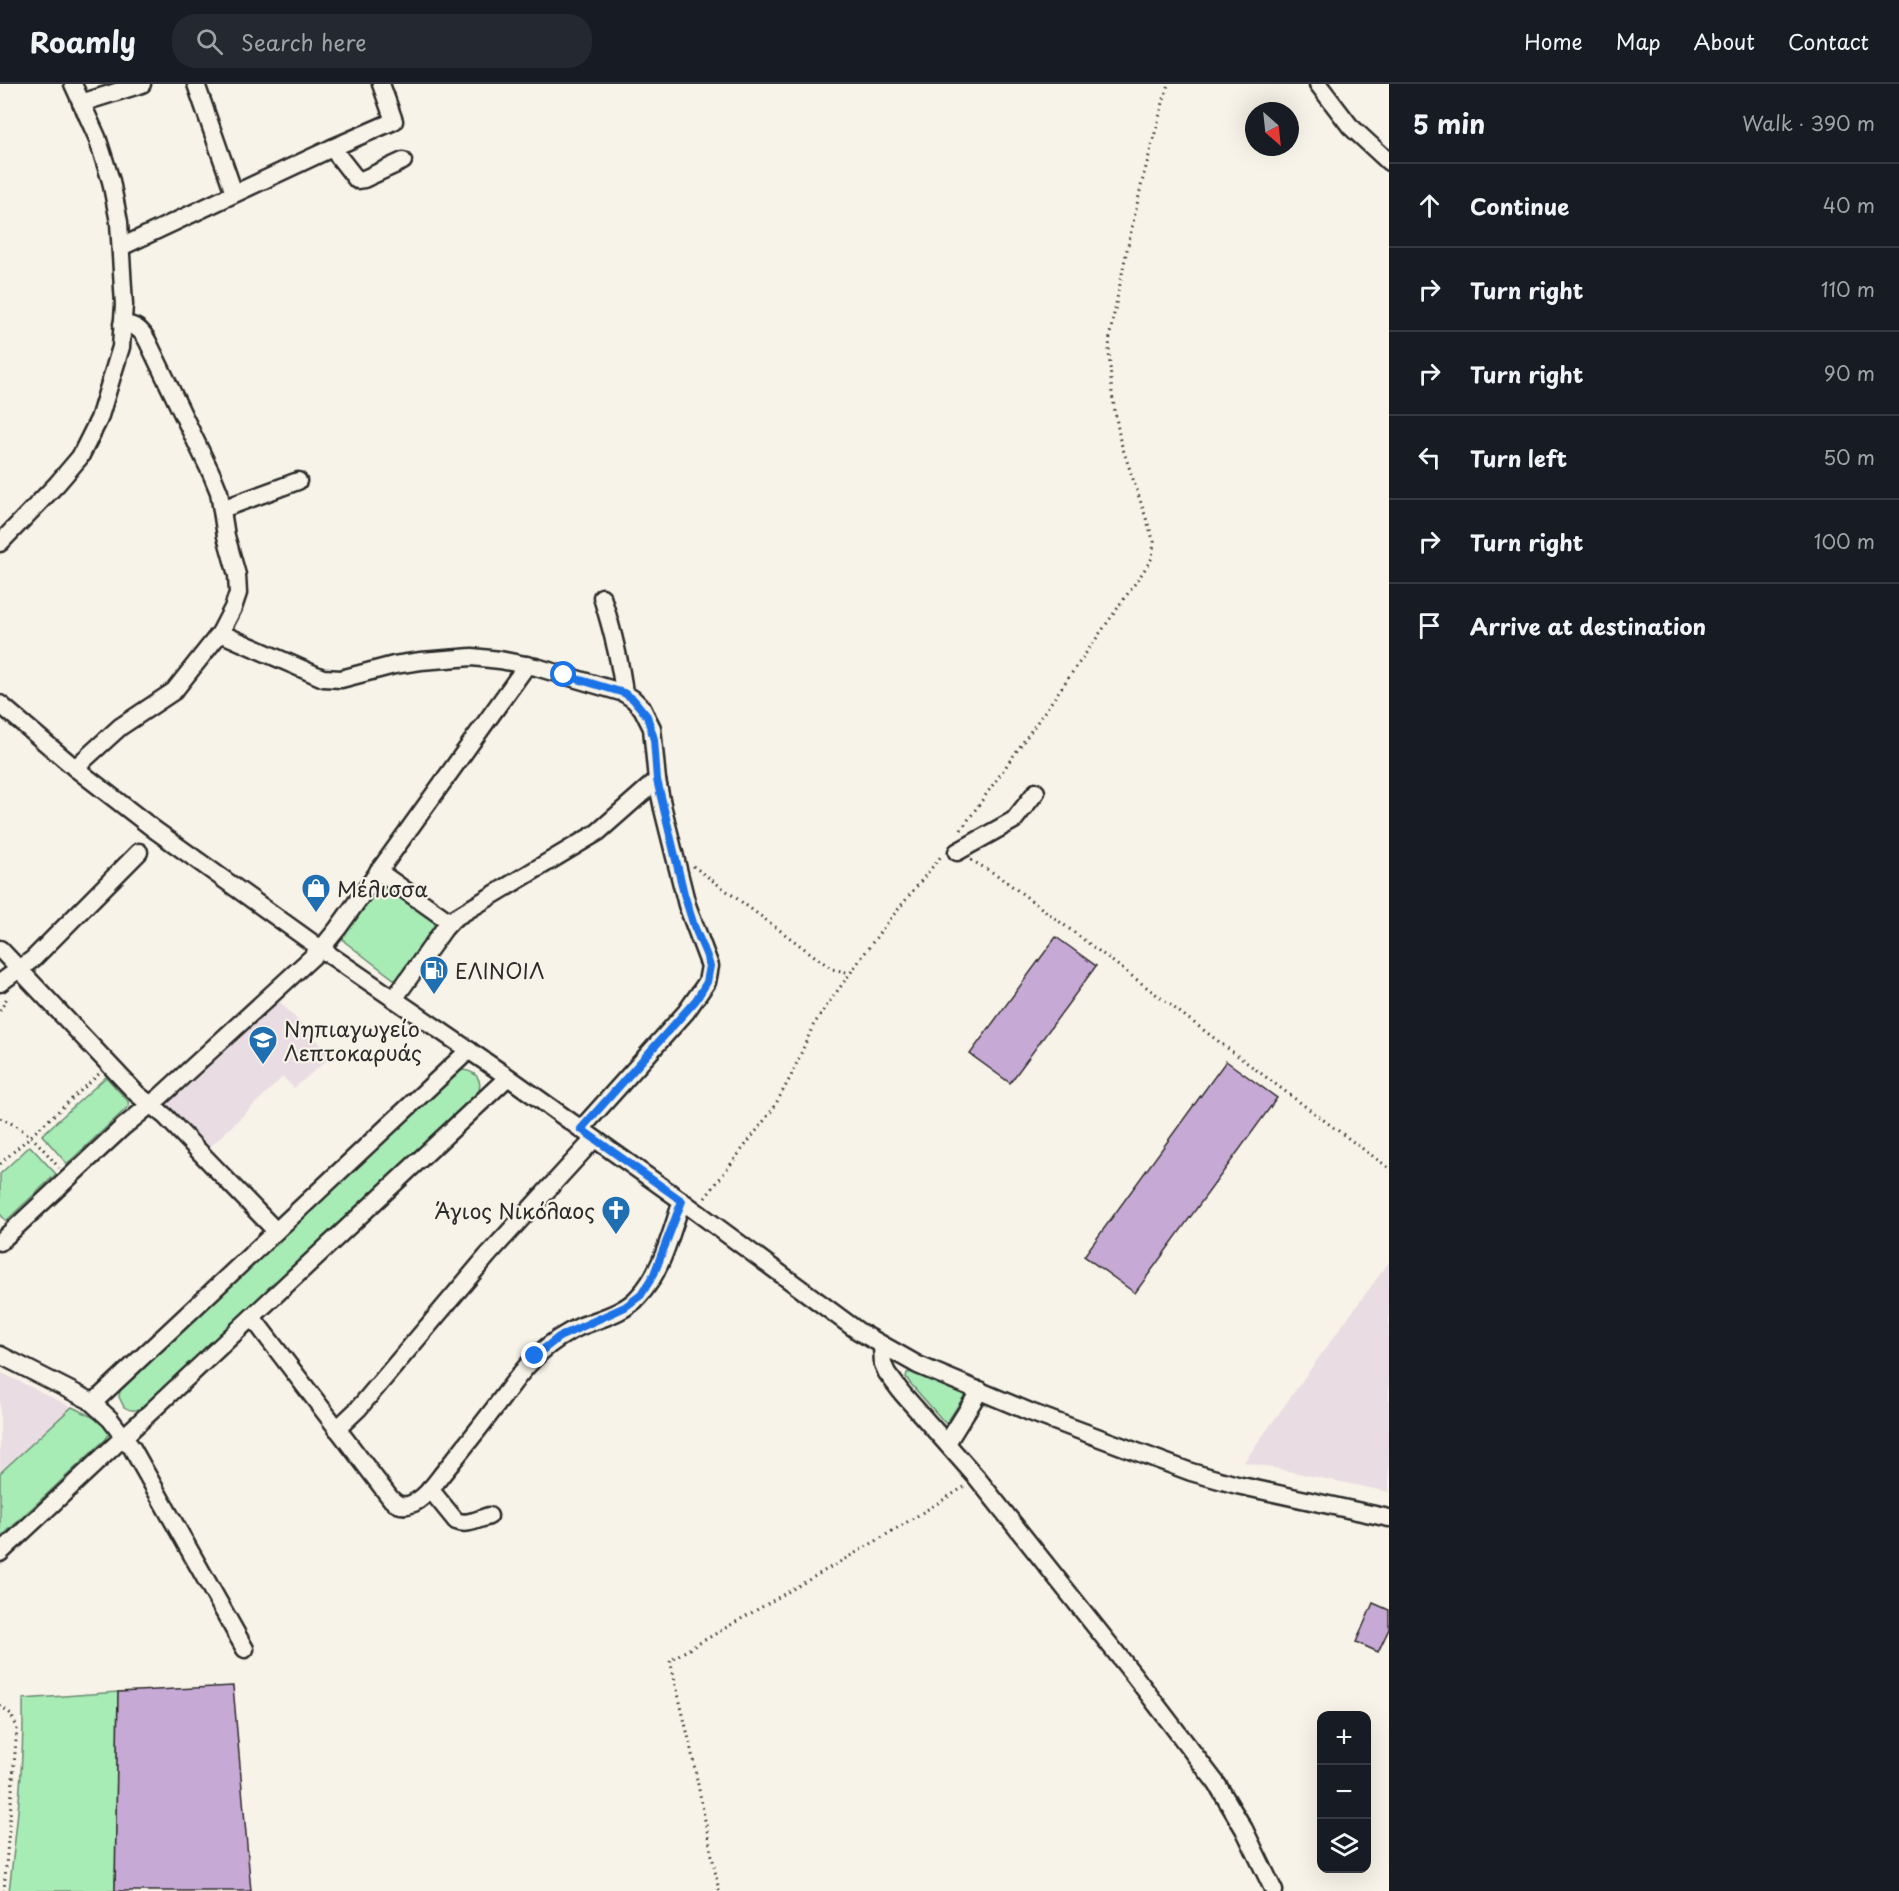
<!DOCTYPE html>
<meta charset="utf-8">
<style>
:root{--surface:#171b24;--page:#242831;--text:#f1f3f6;--muted:#9ea1a6;--line:#363941}
body{margin:0;font-family:"Playpen Sans",sans-serif;background:var(--page);color:var(--text)}
.controls{position:absolute;right:18px;bottom:18px;display:grid;overflow:hidden;border-radius:12px;box-shadow:0 6px 24px #0002}
.controls button{width:54px;height:54px;display:grid;place-items:center;padding:0;border:0;border-bottom:2px solid var(--line);background:var(--surface);color:var(--text);font:30px sans-serif}
.compass{position:absolute;left:1245px;top:18px;width:54px;height:54px;border-radius:50%;background:var(--surface);box-shadow:0 6px 24px #0002;rotate:153deg}
.stop{position:absolute;width:18px;height:18px;margin:-14px;border:4px solid #1a73e8;border-radius:50%;background:#fff}
.stop.end{background:#1a73e8;border-color:#fff;box-shadow:0 2px 6px #0008}
.list{margin:0;padding:0;list-style:none}
h2{display:flex;justify-content:space-between;align-items:center;height:78px;margin:0;padding:0 24px;font-size:26px}
h2 small{font-size:20px;font-weight:400;color:var(--muted)}
.list li{display:grid;grid-template-columns:39px 1fr auto;gap:18px;align-items:center;box-sizing:border-box;height:84px;padding:0 24px;border-top:2px solid var(--line)}
.list b{display:block;font-size:22px;white-space:nowrap}
.list em{font-size:20px;font-style:normal;color:var(--muted)}
.icon{flex:none;width:33px;height:33px;fill:none;stroke:currentColor;stroke-width:2;stroke-linecap:round;stroke-linejoin:round}
.map{position:relative;flex:none;width:1389px;height:1807px;overflow:hidden}
header{display:flex;align-items:center;gap:36px;box-sizing:border-box;height:84px;padding:0 30px;background:var(--surface);border-bottom:2px solid var(--line)}
header strong{font-size:28px}
nav{display:flex;gap:33px;margin-inline-start:auto;font-size:21px}
.search{width:420px;height:54px;background:var(--page);display:flex;align-items:center;gap:15px;box-sizing:border-box;padding:0 21px;border-radius:24px;color:var(--muted);font-size:22px}
main{display:flex}
aside{flex:1;background:var(--surface)}
.map>svg:first-child{display:block}
.built{fill:#e9dde3}
.green{fill:#a7ebb5;stroke:#698b70;stroke-width:1.5}
.building{fill:#c7a9d6;stroke:#2b2b2b;stroke-width:1.5}
.lines{fill:none;stroke-linecap:round;stroke-linejoin:round}
.minor-casing{stroke:#2b2b2b;stroke-width:21}
.path{stroke:#2b2b2b;stroke-width:3;stroke-dasharray:1.5 4.5;stroke-linecap:butt}
.minor{stroke:#f7f3e8;stroke-width:16}
.route{stroke:#1a73e8;stroke-width:8}
.labels{text-anchor:middle;dominant-baseline:central;stroke-width:4.5;stroke-linejoin:round;paint-order:stroke}
.poi-label{font-size:21px;fill:#2b2b2b;stroke:#f7f3e8;text-anchor:start}
</style>
<header>
<strong>Roamly</strong>
<div class="search"><svg class="icon" aria-label="search" viewBox="0 0 24 24"><circle cx="10" cy="10" r="6"/><path d="M15 15l6 6"/></svg>Search here</div>
<nav><a>Home</a><a>Map</a><a>About</a><a>Contact</a></nav>
</header>
<main>
<div class="map">
<svg width="1389" height="1807" viewBox="0 0 1389 1807">
<rect width="100%" height="100%" fill="#f7f3e8"/>
<filter id="ink" filterUnits="userSpaceOnUse"><feTurbulence type="fractalNoise" baseFrequency=".0167" numOctaves="2"/><feDisplacementMap in="SourceGraphic" scale="12" xChannelSelector="R" yChannelSelector="G"/><feConvolveMatrix kernelMatrix="1 2 1 2 8 2 1 2 1" color-interpolation-filters="sRGB"/></filter>
<g filter="url(#ink)">
<g class="built">
<path d="M 279,917 L 332,972 L 294,1004 L 283,993 L 208,1065 L 165,1020 Z"/>
<path d="M 1389,1178 L 1389,1408 L 1244,1378 L 1322,1269 Z"/>
<path d="M 0,1288 L 72,1323 L 0,1389 Z"/>
</g>
<g class="green">
<path d="M 381,800 L 438,840 L 399,896 L 395,896 L 345,858 L 342,853 Z"/>
<path d="M 463,986 C 480,988 484,1001 475,1014 L 148,1319 C 139,1326 133,1329 124,1323 L 119,1313 L 121,1300 L 457,988 Z"/>
<path d="M 106,993 L 128,1017 L 129,1022 L 67,1080 L 42,1051 Z"/>
<path d="M 30,1062 L 56,1090 L 6,1137 L 0,1130 L 0,1090 Z"/>
<path d="M 913,1288 L 965,1311 L 946,1340 L 910,1299 L 906,1293 L 907,1289 Z"/>
<path d="M 72,1323 L 113,1343 L 106,1355 L 0,1454 L 0,1389 Z"/>
<path d="M 118,1608 L 115,1807 L 9,1807 C 17,1743 24,1679 23,1615 Z"/>
</g>
<g class="building">
<path d="M 1056,853 L 1096,882 L 1010,999 L 970,970 Z"/>
<path d="M 1226,977 L 1277,1014 L 1135,1209 L 1084,1172 Z"/>
<path d="M 1373,1519 L 1389,1526 L 1389,1545 L 1378,1568 L 1356,1558 Z"/>
<path d="M 233,1602 L 251,1807 L 115,1807 L 118,1608 Z"/>
</g>
<g class="lines">
<g class="minor-casing">
<g id="minor">
<path d="M 196,0 L 234,109"/>
<path d="M 1318,0 L 1350,42 L 1389,78"/>
<path d="M 81,19 L 142,0"/>
<path d="M 332,64 L 357,96 L 364,95 L 403,77"/>
<path d="M 121,163 L 332,64 L 394,37 L 381,0"/>
<path d="M 222,425 L 298,397"/>
<path d="M 0,459 L 57,400 L 80,373 L 99,335 L 121,263 L 124,221 L 119,138 L 111,97 L 97,53 L 73,0"/>
<path d="M 602,513 C 612,545 620,575 624,609"/>
<path d="M 220,549 L 323,594 L 341,595 L 394,581 L 421,577 L 472,573 L 500,576 L 536,583 L 624,609 L 633,615 L 642,624 L 652,644 L 657,696 L 663,725 L 687,821 L 710,882 L 707,898 L 686,928 L 581,1045"/>
<path d="M 0,620 L 75,684 L 155,746 L 321,865 L 508,993 L 682,1117 L 858,1247 L 918,1281 L 1030,1328 L 1191,1388 L 1237,1401 L 1389,1434"/>
<path d="M 75,684 L 120,643 L 174,607 L 220,549 L 233,524 L 238,509 L 237,491 L 226,452 L 219,408 L 212,391 L 148,258 C 142,246 136,241 122,240"/>
<path d="M 957,768 L 1014,736 L 1036,708"/>
<path d="M 378,787 L 450,838"/>
<path d="M 0,865 L 137,1010 L 165,1032 L 276,1147"/>
<path d="M 0,899 L 33,875 L 139,768"/>
<path d="M 394,915 L 444,845 L 453,835 L 598,748 L 657,696"/>
<path d="M 0,1158 L 123,1043 L 161,1012 L 321,865 L 338,844 L 527,581"/>
<path d="M 252,1233 L 391,1415 C 397,1421 403,1423 411,1420 C 425,1415 435,1399 444,1388 C 467,1360 489,1332 511,1302 C 530,1276 549,1257 579,1243 C 598,1235 625,1229 639,1212 C 662,1188 671,1148 682,1117"/>
<path d="M 882,1262 L 883,1280 L 887,1289 L 902,1309 L 977,1394 L 1133,1590 L 1217,1700 L 1244,1745 L 1274,1807"/>
<path d="M 0,1271 L 89,1316 L 110,1335 L 132,1364 L 245,1565"/>
<path d="M 93,1319 L 469,966"/>
<path d="M 337,1345 L 358,1325 L 488,1171 L 594,1055"/>
<path d="M 947,1359 L 980,1306"/>
<path d="M 430,1405 L 456,1437 C 467,1442 478,1435 489,1432"/>
<path d="M 0,1469 L 508,993"/>
</g>
</g>
<g class="path">
<path d="M 961,746 L 1141,491 L 1152,474 L 1154,458 L 1120,356 L 1112,310 L 1109,267 L 1110,250 L 1125,175 L 1142,98 L 1168,0"/>
<path d="M 971,776 L 997,791 C 1128,888 1257,988 1389,1084"/>
<path d="M 693,782 L 832,885 L 850,889"/>
<path d="M 0,927 L 8,912"/>
<path d="M 0,1034 C 30,1047 39,1060 59,1084"/>
<path d="M 0,1080 L 99,990"/>
<path d="M 705,1114 L 773,1025 L 791,992 L 813,942 L 825,924 L 883,844 L 942,771"/>
<path d="M 0,1621 L 11,1630 L 17,1644 L 4,1807"/>
<path d="M 719,1807 L 690,1660 L 670,1576 L 876,1457 L 964,1403"/>
</g>
<use href="#minor" class="minor"/>
</g>
</g>
<g class="lines" filter="url(#ink)">
<path class="route" d="M 535,1272 L 559,1253 L 625,1223 L 641,1211 L 654,1190 L 682,1117 L 581,1045 L 696,916 L 707,898 L 710,882 L 706,870 L 694,842 L 684,810 L 657,696 L 654,655 L 647,632 L 633,615 L 624,609 L 564,591"/>
</g>
<defs>
<g id="shop-pin" transform="scale(1.5)"><path d="M0 17L-7.5 6A9.5 9.5 0 1 1 7.5 6Z" fill="#1f6fb2" stroke="#f7f3e8"/><path d="M-5-2.5h2.3a2.7 3.5 0 0 1 5.4 0H5L5.5 6h-11ZM-1.5-2.5h3a1.5 2.3 0 0 0-3 0Z" fill="#fff"/></g>
<g id="fuel-pin" transform="scale(1.5)"><path d="M0 17L-7.5 6A9.5 9.5 0 1 1 7.5 6Z" fill="#1f6fb2" stroke="#f7f3e8"/><path d="M-5.5-6h7V0h2V4h1.3V-2.5L3-4.5l.8-.8L6-3V5H2.5V1h-1V6h-7ZM-4.2-4.7v3.2H.2V-4.7Z" fill="#fff"/></g>
<g id="school-pin" transform="scale(1.5)"><path d="M0 17L-7.5 6A9.5 9.5 0 1 1 7.5 6Z" fill="#1f6fb2" stroke="#f7f3e8"/><path d="M0-5L7-2L0 1L-7-2ZM-4 1L0 2.5L4 1V4Q0 6-4 4Z" fill="#fff"/></g>
<g id="church-pin" transform="scale(1.5)"><path d="M0 17L-7.5 6A9.5 9.5 0 1 1 7.5 6Z" fill="#1f6fb2" stroke="#f7f3e8"/><path d="M-1.2-6h2.4v3.5h3.3v2.4h-3.3V6h-2.4V-.1h-3.3v-2.4h3.3Z" fill="#fff"/></g>
</defs>
<g fill-rule="evenodd">
<use href="#shop-pin" x="316" y="804"/>
<use href="#fuel-pin" x="434" y="886"/>
<use href="#school-pin" x="263" y="956"/>
<use href="#church-pin" x="616" y="1126"/>
</g>
<g class="labels">
<g class="poi-label">
<text x="337" y="804">Μέλισσα</text>
<text x="455" y="886">ΕΛΙΝΟΙΛ</text>
<text x="284" y="944">Νηπιαγωγείο<tspan x="284" dy="24">Λεπτοκαρυάς</tspan></text>
<text x="595" y="1126" text-anchor="end">Άγιος Νικόλαος</text>
</g>
</g>
</svg>
<div class="controls">
<button>+</button>
<button>−</button>
<button><svg class="icon" aria-label="layers" viewBox="0 0 24 24"><path d="M12 4l9 5-9 5-9-5zM3 14l9 5 9-5"/></svg></button>
</div>
<svg class="compass" viewBox="-18 -18 36 36"><path d="M0-13l5 13h-10z" fill="#e53935"/><path d="M0 13l5-13h-10z" fill="#9ea1a6"/></svg>
<div class="stop" style="left:564px;top:591px"></div>
<div class="stop end" style="left:535px;top:1272px"></div>
</div>
<aside>
<h2>5 min<small>Walk · 390 m</small></h2>
<ul class="list">
<li><svg class="icon" aria-label="ahead" viewBox="0 0 24 24"><path d="M12 20V5M6 11l6-6 6 6"/></svg><div><b>Continue</b></div><em>40 m</em></li>
<li><svg class="icon" aria-label="right" viewBox="0 0 24 24"><path d="M7 20v-9h11M14 6l5 5-5 5"/></svg><div><b>Turn right</b></div><em>110 m</em></li>
<li><svg class="icon" aria-label="right" viewBox="0 0 24 24"><path d="M7 20v-9h11M14 6l5 5-5 5"/></svg><div><b>Turn right</b></div><em>90 m</em></li>
<li><svg class="icon" aria-label="left" viewBox="0 0 24 24"><path d="M17 20v-9H6M10 6l-5 5 5 5"/></svg><div><b>Turn left</b></div><em>50 m</em></li>
<li><svg class="icon" aria-label="right" viewBox="0 0 24 24"><path d="M7 20v-9h11M14 6l5 5-5 5"/></svg><div><b>Turn right</b></div><em>100 m</em></li>
<li><svg class="icon" aria-label="arrive" viewBox="0 0 24 24"><path d="M6 21V4h12l-3 4 3 4H6"/></svg><div><b>Arrive at destination</b></div></li>
</ul>
</aside>
</main>
